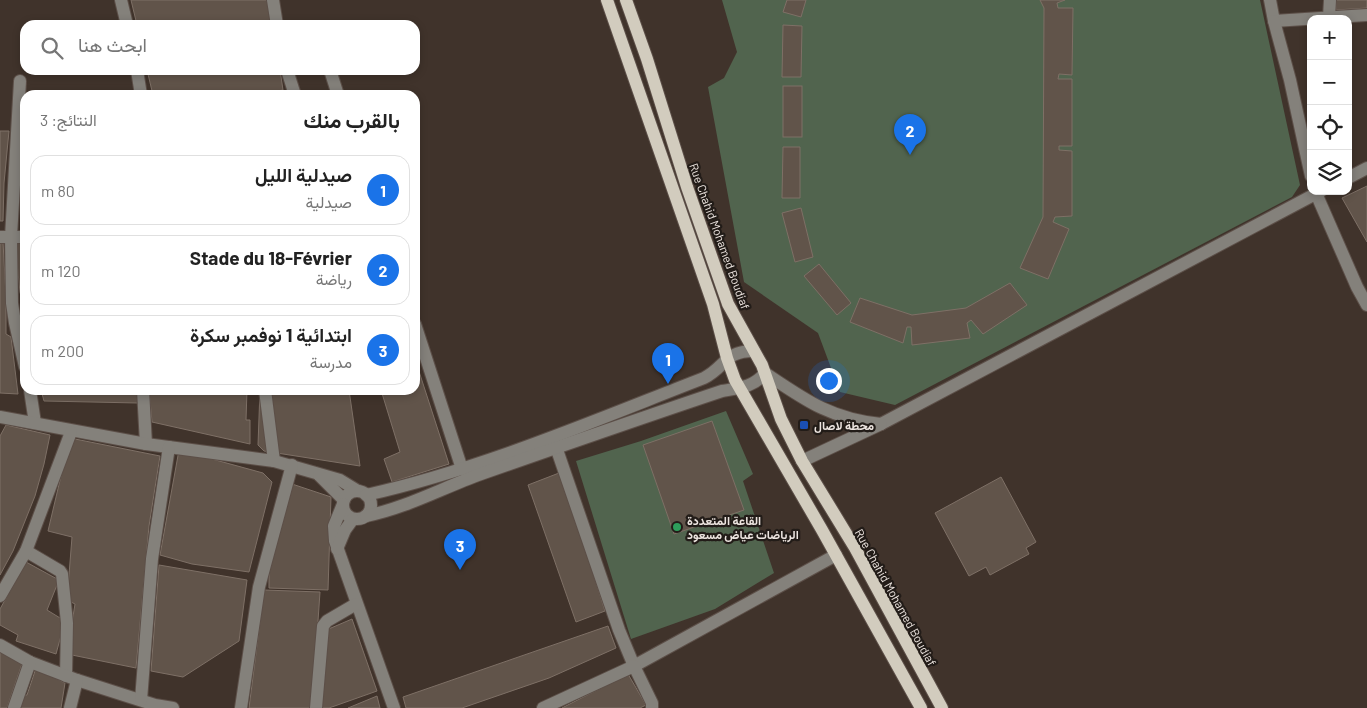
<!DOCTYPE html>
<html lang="ar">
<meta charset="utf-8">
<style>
:root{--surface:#fff;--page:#f2f2f2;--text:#222;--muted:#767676;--line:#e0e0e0;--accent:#1a73e8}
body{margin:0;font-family:Barlow,Vazirmatn,sans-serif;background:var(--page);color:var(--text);direction:rtl}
.controls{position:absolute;right:15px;top:15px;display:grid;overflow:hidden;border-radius:10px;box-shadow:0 2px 8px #0003}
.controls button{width:45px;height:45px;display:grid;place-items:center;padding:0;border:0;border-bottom:1px solid var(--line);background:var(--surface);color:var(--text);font:25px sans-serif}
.you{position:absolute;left:828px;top:380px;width:18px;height:18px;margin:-12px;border:4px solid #fff;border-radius:50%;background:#1a73e8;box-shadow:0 0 0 8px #1a73e833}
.badge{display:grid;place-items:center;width:32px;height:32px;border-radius:50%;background:var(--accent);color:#fff;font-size:16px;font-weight:700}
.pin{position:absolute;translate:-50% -41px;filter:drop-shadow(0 1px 2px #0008)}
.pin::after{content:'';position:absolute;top:26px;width:18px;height:15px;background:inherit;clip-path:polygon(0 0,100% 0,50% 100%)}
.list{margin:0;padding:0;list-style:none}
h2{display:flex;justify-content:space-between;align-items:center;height:65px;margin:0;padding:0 20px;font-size:21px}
h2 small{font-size:16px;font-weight:400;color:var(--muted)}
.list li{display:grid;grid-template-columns:32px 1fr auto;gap:15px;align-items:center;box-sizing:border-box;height:70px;margin:0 10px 10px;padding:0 10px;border:1px solid var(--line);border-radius:15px}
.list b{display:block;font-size:19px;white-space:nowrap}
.list p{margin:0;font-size:16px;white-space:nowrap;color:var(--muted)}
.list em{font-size:16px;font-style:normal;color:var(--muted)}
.icon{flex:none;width:28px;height:28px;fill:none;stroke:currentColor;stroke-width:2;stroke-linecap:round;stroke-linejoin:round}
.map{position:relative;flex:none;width:1367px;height:708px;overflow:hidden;direction:ltr}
.search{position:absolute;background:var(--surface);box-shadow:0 2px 8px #0003;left:20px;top:20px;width:400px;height:55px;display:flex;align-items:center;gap:12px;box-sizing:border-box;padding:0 18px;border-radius:15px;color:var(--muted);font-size:19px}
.panel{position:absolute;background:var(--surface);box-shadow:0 2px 8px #0003;left:20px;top:90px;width:400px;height:305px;border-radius:15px;direction:rtl}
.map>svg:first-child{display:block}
.green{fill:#51644e}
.building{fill:#61544a;stroke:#7e7066}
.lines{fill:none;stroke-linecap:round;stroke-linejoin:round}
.minor-casing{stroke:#5c4f48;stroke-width:14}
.major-casing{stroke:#5c4f48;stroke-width:14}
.minor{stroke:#84817b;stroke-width:12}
.major{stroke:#d2ccbe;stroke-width:12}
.transit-dot{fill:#1a4fb4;stroke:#221c18;stroke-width:2}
.leisure-dot{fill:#2e9e5b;stroke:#221c18;stroke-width:2}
.labels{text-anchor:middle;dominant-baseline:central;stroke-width:4.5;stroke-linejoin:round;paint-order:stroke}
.street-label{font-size:12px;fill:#ede5e0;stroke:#221c18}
.poi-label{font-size:12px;font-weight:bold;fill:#ede5e0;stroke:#221c18;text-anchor:start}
</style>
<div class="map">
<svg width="1367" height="708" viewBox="0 0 1367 708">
<rect width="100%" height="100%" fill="#40332b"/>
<g class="green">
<path d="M 722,0 L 1260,0 L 1300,185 L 1292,197 L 895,405 L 840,392 L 818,333 L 744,282 L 708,87 L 724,78 L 737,52 Z"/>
<path d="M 726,411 L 753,474 L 743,481 L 774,573 L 715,609 L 631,639 L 576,461 L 641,441 Z"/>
</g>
<g class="building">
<path d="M 131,0 L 267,0 L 272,25 L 137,25 Z"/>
<path d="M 787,0 L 806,0 L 801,17 L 783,12 Z"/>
<path d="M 1040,0 L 1065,0 L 1057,3 L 1058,8 L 1073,8 L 1072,75 L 1059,74 L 1058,79 L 1072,79 L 1072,146 L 1059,146 L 1059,150 L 1072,151 L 1072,216 L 1055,217 L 1053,222 L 1069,229 L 1048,279 L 1020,268 L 1043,217 L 1044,8 Z"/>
<path d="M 1336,0 L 1367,0 L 1367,8 L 1336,10 Z"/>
<path d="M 783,25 L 802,26 L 801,77 L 782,77 Z"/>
<path d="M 147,70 L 280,70 L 283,90 L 254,95 L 153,95 Z"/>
<rect x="783" y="86" width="19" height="51"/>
<path d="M 0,131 L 9,131 L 4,183 L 3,221 L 0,221 Z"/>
<path d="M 783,147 L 800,147 L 800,198 L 782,198 Z"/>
<path d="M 1367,186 L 1367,242 L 1342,198 Z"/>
<path d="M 801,208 L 813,257 L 795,262 L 782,213 Z"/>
<path d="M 0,242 L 3,242 L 6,296 L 6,334 L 11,337 L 18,394 L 0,393 Z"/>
<path d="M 15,243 L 25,243 L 25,338 L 18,316 L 25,314 L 20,292 Z"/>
<path d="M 819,264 L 851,303 L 837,315 L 804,276 Z"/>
<path d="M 1010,283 L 1027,305 L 983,334 L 971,320 L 967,323 L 970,338 L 912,345 L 911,327 L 907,327 L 903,343 L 850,322 L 860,298 L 912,315 L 966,308 Z"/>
<path d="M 415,359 L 449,464 L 392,482 L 384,459 L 400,452 L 381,390 L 415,390 Z"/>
<path d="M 41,390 L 137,390 L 138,403 L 44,401 Z"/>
<path d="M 149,390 L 247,390 L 246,420 L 250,420 L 250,444 L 152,422 Z"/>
<path d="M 260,390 L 349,390 L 360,466 L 264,451 L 258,445 Z"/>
<path d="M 712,421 L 744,510 L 674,534 L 643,445 Z"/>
<path d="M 6,425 L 50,435 L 44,464 L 35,496 L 13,551 L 0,575 L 0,436 Z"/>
<path d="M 70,438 L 160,456 L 149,526 L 136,668 L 67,654 L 75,604 L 67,600 L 72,537 L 48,531 Z"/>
<path d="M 179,450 L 263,473 L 272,482 L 249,572 L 192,564 L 160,555 Z"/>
<path d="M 559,473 L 580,530 L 605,611 L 576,622 L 528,485 Z"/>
<path d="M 1001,477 L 1036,542 L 1026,548 L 1029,554 L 990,575 L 986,567 L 969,576 L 935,513 Z"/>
<path d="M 289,483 L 331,497 L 328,590 L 269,588 L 269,562 Z"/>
<path d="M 26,562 L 59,580 L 47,610 L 65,621 L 56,654 L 16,641 L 18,635 L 0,625 L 0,609 Z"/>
<path d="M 159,565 L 247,580 L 239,641 L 183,677 L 151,671 Z"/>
<path d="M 264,590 L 320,592 L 312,708 L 249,708 Z"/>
<path d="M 352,619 L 377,691 L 329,708 L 320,708 L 324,631 Z"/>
<path d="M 608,626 L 616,648 L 549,678 L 462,708 L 406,708 L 403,697 Z"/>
<path d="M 0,652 L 23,661 L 7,708 L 0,708 Z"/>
<path d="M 36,668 L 65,683 L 61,708 L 20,708 L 24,695 L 27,695 Z"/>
<path d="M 628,674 L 646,705 L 640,708 L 562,708 Z"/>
<path d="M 377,696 L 380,708 L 348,708 Z"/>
</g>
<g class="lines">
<g class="minor-casing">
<g id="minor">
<path d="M 121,0 L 127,25"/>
<path d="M 273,0 L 277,25"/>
<path d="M 1270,0 L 1274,21 L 1367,15"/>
<path d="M 1329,17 L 1330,0"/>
<path d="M 1274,21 L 1290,80 L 1311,176"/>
<path d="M 137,70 L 141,95"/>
<path d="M 287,70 L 295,95"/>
<path d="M 330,70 L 338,95"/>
<path d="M 20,81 L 11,237 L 12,303 L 15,323 L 25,367"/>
<path d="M 1348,178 L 1367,168"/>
<path d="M 1315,191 L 1357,287 L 1367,305"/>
<path d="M 0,237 L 25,237"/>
<path d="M 415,324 L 462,469"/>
<path d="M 30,390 L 35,423"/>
<path d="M 143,390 L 146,444"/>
<path d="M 265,390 L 274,461"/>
<path d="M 0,417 L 146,444 L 274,461 L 340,480 L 358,491"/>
<path d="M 556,447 L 619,630 L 634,666 L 836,555"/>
<path d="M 802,461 L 881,424 L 1321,191"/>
<path d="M 319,475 L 344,500"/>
<circle cx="357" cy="505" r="14"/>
<path d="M 366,495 C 482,469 593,421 704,378 C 726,367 724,351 754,351"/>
<path d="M 343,504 L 334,526 L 335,541 L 394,708"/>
<path d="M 366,516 C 406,508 442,488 481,474 C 561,446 641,418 722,391 C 739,388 754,387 765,373 C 805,400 831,419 881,424"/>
<path d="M 337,549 L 345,530 L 353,519"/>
<path d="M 26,551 L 60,571 L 62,574 L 67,623 L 66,676"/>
<path d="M 0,596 L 26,551 L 71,432"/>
<path d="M 0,645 L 30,662 L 77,680 L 155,705 L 173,708"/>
<path d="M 141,700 L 152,559 L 169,447"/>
<path d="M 14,708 L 30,662"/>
<path d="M 70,708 L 77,680"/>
<path d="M 241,708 L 259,587 L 292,465"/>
<path d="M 316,708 L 323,626 L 327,621 L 356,604"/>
<path d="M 543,708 L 634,666 L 652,703 L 652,708"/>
</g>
</g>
<g class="major-casing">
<g id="major">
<path d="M 607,0 L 713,304 L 727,358 L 735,380 L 822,530 L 921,708"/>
<path d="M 626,0 L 647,59 L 687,187 L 728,304 L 762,365 L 781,419 L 802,461 L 855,548 L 942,708"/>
</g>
</g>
<use href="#minor" class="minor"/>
<use href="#major" class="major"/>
</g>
<rect class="transit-dot" x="799" y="420" width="10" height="10" rx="2.5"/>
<circle class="leisure-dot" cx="677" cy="527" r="5"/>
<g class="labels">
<g class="street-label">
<text transform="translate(720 236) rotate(70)">Rue Chahid Mohamed Boudiaf</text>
<text transform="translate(896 597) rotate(61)">Rue Chahid Mohamed Boudiaf</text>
</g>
<g class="poi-label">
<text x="814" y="425">محطة لاصال</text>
<text x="687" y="520">القاعة المتعددة<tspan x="687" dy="14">الرياضات عياض مسعود</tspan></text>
</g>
</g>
</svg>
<div class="controls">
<button>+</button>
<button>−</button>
<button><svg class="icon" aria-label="locate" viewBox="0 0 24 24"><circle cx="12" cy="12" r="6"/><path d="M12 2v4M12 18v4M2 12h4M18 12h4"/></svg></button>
<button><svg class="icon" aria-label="layers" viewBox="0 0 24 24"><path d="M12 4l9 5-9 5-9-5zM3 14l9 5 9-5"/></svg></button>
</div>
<div class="you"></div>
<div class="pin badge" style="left:668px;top:384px">1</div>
<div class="pin badge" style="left:910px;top:155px">2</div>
<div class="pin badge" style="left:460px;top:570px">3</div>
<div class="search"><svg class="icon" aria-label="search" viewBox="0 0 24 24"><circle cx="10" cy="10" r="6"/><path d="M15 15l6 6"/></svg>ابحث هنا</div>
<section class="panel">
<h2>بالقرب منك<small>النتائج: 3</small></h2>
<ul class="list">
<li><span class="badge">1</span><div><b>صيدلية الليل</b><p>صيدلية</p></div><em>80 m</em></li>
<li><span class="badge">2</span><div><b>Stade du 18-Février</b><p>رياضة</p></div><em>120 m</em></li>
<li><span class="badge">3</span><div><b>ابتدائية 1 نوفمبر سكرة</b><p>مدرسة</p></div><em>200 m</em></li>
</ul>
</section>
</div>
